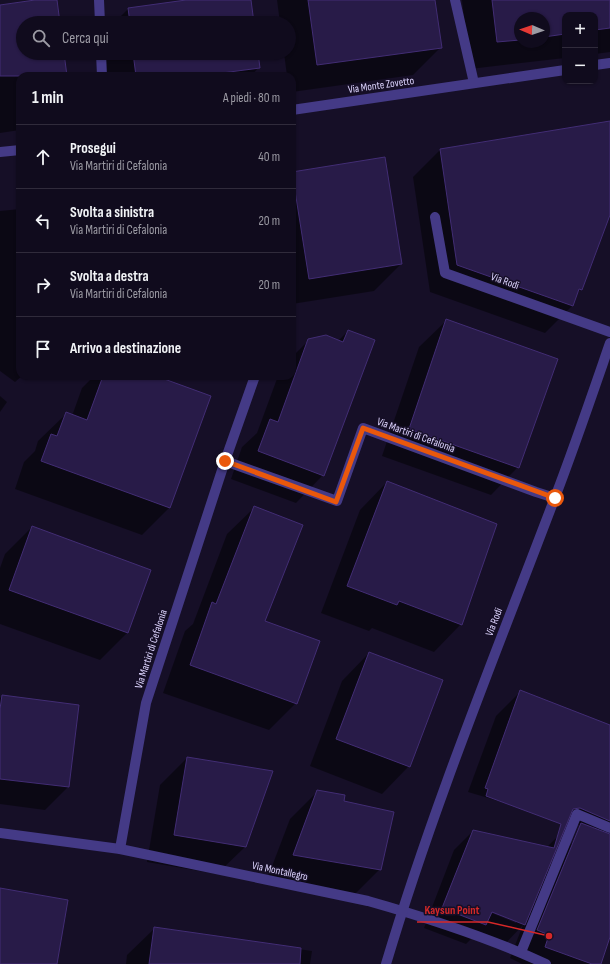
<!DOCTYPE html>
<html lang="it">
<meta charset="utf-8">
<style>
:root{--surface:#100b1d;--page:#191426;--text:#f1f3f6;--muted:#9c9ba4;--line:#302b3b}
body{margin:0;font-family:"Sofia Sans Condensed",sans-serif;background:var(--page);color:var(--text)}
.controls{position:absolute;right:12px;top:12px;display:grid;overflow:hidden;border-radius:8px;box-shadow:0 1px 3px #0004}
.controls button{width:36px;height:36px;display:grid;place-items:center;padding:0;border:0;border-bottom:1px solid var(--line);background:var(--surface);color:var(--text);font:20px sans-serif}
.compass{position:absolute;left:514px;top:12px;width:36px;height:36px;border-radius:50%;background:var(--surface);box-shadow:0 1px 3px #0004;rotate:272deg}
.stop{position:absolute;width:12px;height:12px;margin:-9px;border:3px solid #ea580c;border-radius:50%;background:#fff}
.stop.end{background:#ea580c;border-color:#fff;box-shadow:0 1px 4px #0008}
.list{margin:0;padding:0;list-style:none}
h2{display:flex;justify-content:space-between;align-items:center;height:52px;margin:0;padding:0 16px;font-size:17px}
h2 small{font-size:13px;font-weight:400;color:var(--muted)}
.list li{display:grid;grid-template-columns:26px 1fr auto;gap:12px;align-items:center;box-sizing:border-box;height:64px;padding:0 16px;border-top:1px solid var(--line)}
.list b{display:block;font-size:15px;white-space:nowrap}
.list p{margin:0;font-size:13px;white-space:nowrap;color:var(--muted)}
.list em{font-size:13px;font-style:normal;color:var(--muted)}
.icon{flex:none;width:22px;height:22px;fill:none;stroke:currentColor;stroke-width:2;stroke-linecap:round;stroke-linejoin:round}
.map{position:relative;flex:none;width:610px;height:964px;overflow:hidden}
.search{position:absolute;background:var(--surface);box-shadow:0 1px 3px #0004;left:16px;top:16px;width:280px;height:44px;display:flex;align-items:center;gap:10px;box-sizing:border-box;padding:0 14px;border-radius:22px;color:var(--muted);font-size:15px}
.panel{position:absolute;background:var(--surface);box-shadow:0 1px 3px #0004;left:16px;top:72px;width:280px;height:308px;border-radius:12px}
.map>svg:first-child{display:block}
.shadow{fill:#0007;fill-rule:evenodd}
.building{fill:#281b48;stroke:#422d74}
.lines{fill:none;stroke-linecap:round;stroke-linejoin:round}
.service{stroke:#443a86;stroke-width:10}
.minor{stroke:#443a86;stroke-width:10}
.tertiary{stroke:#443a86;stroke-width:10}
.route{stroke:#ea580c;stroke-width:5}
.labels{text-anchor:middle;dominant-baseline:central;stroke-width:3;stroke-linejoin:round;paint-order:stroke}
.street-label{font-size:11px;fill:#ded5ff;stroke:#160f27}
.leader{fill:none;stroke:#d62828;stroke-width:1.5}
.callout-dot{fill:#d62828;stroke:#160f27;stroke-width:1.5}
.callout-label{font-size:12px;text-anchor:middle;font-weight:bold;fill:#d62828;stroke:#160f27;stroke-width:3;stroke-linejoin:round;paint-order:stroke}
</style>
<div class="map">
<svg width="610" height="964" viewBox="0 0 610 964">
<rect width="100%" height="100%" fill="#160f27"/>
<g class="shadow">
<path d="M 42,0 L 56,0 L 59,23 L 23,23 L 23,53 L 63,53 L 66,76 L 20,76 L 20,130 L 0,133 L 0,6 Z"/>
<path d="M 193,0 L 250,0 L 253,23 L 114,23 L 128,9 Z"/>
<path d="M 277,0 L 434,0 L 440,48 L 413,75 L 292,92 L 292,76 L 287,76 L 284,53 L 289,53 L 289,23 L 280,23 Z"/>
<path d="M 462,0 L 610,0 L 610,52 L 595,54 L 595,15 L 565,15 L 565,58 L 470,69 ZM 520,18 L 544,18 L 544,42 L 520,42 Z"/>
<path d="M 103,53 L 257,53 L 259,67 L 251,76 L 106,76 Z"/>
<path d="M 610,123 L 610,212 L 581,289 L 576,294 L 572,306 L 545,333 L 430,292 L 413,177 L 440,150 Z"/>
<path d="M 292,173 L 401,264 L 374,291 L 292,304 Z"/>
<path d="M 20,209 L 20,376 L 22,376 L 15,382 L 0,371 L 0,211 Z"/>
<path d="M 447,320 L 518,467 L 491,495 L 382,456 L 419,347 Z"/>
<path d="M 348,331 L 323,475 L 296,503 L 231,479 L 242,447 L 257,433 L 278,376 L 292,376 L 292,357 L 309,340 L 338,341 Z"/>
<path d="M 94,376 L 153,376 L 210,397 L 169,508 L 142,535 L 15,489 L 24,462 L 35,451 L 38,441 L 66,414 L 72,416 L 82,388 Z"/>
<path d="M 0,396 L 7,402 L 0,412 Z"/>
<path d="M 387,482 L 461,624 L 434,652 L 372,628 L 369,631 L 321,613 L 360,510 Z"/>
<path d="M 255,507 L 264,622 L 296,703 L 269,730 L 163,693 L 185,631 L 193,624 L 227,534 Z"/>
<path d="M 32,527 L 150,570 L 127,633 L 100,660 L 0,624 L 0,568 L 5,554 Z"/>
<path d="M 369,653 L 409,766 L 382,794 L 310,766 L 342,681 Z"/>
<path d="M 521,691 L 610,726 L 610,834 L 468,792 L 496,716 Z"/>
<path d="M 2,696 L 68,787 L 45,810 L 0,804 L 0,698 Z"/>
<path d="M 187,758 L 245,847 L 217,874 L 147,862 L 160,785 Z"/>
<path d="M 317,792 L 342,802 L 380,869 L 353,896 L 266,882 L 290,819 Z"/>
<path d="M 473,831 L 547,847 L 559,835 L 547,868 L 574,841 L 610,854 L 610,934 L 600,964 L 522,964 L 510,958 L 523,925 L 505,944 L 477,933 L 466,944 L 424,928 L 454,850 ZM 487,909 L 516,920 L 516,923 L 487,911 Z"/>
<path d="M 155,928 L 312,951 L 310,964 L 126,964 L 127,955 Z"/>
</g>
<g class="building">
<path d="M 35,0 L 57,0 L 60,23 L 23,23 L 23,53 L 64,53 L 67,76 L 0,76 L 0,5 Z"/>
<path d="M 186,0 L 251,0 L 254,23 L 130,23 L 128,8 Z"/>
<path d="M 308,0 L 435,0 L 442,48 L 317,65 Z"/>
<path d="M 492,0 L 610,0 L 610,28 L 595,30 L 595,15 L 565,15 L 565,34 L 544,37 L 544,18 L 520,18 L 520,40 L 497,42 Z"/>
<path d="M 133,53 L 258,53 L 260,68 L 199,76 L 136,76 Z"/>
<path d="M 610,121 L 610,215 L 582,290 L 579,289 L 573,306 L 457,265 L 440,149 Z"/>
<path d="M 385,157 L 402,264 L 309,279 L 292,172 Z"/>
<path d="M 446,319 L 558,359 L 519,468 L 409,429 Z"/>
<path d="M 348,330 L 375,340 L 324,476 L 258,451 L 270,419 L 278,422 L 308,339 L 326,335 L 343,342 Z"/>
<path d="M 103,376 L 156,376 L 211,396 L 170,508 L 41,461 L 51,434 L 57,436 L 66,412 L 87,420 Z"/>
<path d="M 387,481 L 497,524 L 462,625 L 399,601 L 397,605 L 347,586 Z"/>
<path d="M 254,506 L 303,525 L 265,621 L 320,641 L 297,704 L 190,665 L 212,602 L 216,604 Z"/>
<path d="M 32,526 L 151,570 L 128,633 L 9,590 Z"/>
<path d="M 369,652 L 443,680 L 410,767 L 336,739 Z"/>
<path d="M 520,690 L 610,725 L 610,821 L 580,808 L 573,809 L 525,925 L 492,912 L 486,925 L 442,908 L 473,830 L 554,848 L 561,824 L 486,796 L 488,789 L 485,788 Z"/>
<path d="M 2,695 L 79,705 L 69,787 L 0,779 L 0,709 Z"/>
<path d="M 187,757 L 273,771 L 246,847 L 174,835 Z"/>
<path d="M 317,790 L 345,795 L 344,801 L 394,812 L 381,870 L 293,855 Z"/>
<path d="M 581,823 L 610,834 L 610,937 L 601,964 L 592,964 L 545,947 L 549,935 L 537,930 Z"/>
<path d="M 0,888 L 68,900 L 57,964 L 0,964 Z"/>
<path d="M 154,927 L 301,948 L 300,964 L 149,964 Z"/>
</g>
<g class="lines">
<g class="service">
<path d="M 455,0 L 474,83"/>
<path d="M 435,217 L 445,273 L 610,332"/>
<path d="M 225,461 L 255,376"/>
<path d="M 521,952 L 577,814 L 610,828"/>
</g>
<g class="minor">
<path d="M 99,0 L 100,23"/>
<path d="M 101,53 L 102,76"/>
<path d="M 0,833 L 120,849 L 368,901 C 428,918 490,938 546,964"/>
<path d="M 120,849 L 146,703 L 225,461 L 337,501 L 363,428 L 536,492 L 555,498"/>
<path d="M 386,964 C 433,806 496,653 554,500 C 574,448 592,395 610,343"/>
</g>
<g class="tertiary">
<path d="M 595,65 L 610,63"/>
<path d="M 292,110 L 565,70"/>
<path d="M 0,152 L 20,150"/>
</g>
</g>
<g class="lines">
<path class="route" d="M 225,461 L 336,502 L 363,428 L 555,498"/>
</g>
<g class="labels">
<g class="street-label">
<text transform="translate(381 85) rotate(-8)">Via Monte Zovetto</text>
<text transform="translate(505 281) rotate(20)">Via Rodi</text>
<text transform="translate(416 435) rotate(20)">Via Martiri di Cefalonia</text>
<text transform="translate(494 622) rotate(-69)">Via Rodi</text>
<text transform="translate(151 649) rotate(-72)">Via Martiri di Cefalonia</text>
<text transform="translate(280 871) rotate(12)">Via Montallegro</text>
</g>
</g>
<path class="leader" d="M549 936L488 922H417"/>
<circle class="callout-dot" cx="549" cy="936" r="4"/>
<g class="callout-label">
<text x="452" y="914">Kaysun Point</text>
</g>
</svg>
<div class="controls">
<button>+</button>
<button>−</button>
</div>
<svg class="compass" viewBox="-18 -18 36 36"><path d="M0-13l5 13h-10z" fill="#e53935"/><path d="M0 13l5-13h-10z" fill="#9c9ba4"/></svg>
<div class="stop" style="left:555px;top:498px"></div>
<div class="stop end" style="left:225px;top:461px"></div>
<div class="search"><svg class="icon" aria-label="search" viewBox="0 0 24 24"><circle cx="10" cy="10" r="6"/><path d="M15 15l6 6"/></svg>Cerca qui</div>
<section class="panel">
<h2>1 min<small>A piedi · 80 m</small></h2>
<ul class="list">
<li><svg class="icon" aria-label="ahead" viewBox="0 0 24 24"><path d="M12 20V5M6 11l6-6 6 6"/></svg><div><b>Prosegui</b><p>Via Martiri di Cefalonia</p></div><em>40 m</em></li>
<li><svg class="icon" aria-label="left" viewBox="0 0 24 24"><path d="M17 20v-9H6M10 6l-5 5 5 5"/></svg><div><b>Svolta a sinistra</b><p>Via Martiri di Cefalonia</p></div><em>20 m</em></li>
<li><svg class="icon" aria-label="right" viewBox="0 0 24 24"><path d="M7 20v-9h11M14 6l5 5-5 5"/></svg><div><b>Svolta a destra</b><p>Via Martiri di Cefalonia</p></div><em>20 m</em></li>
<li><svg class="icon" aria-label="arrive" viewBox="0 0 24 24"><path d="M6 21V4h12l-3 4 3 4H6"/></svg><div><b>Arrivo a destinazione</b></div></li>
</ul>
</section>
</div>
